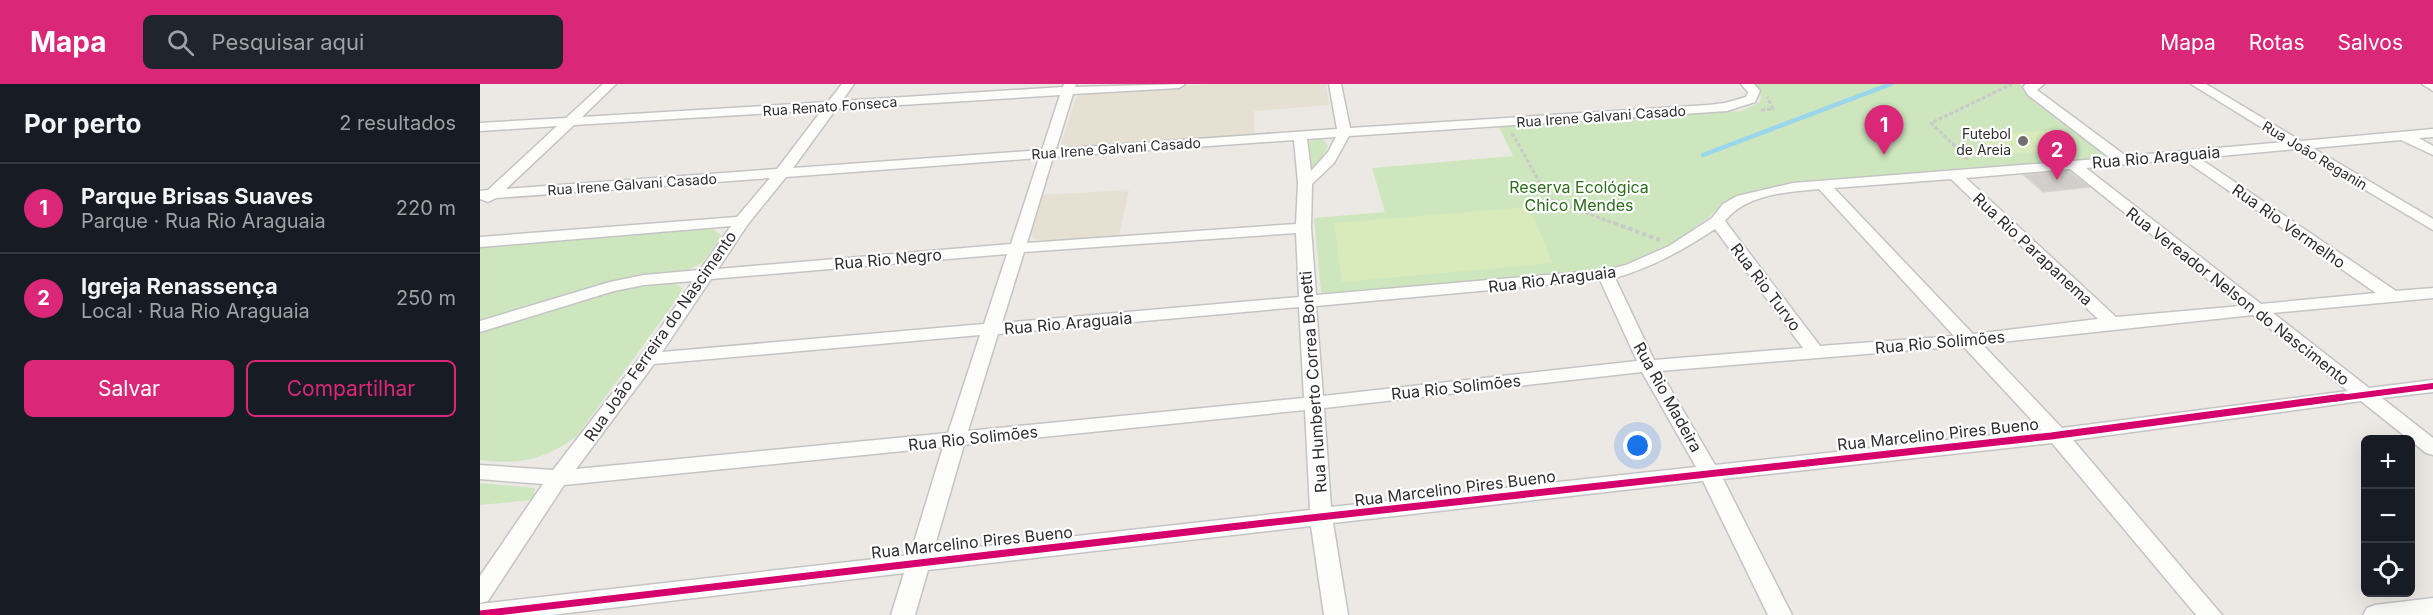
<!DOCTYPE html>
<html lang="pt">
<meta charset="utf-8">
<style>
:root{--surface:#171b24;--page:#20242c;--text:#f1f3f6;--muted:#9ea1a6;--line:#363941;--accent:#db2777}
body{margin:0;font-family:Inter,sans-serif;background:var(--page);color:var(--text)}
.controls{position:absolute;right:18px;bottom:18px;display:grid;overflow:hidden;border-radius:9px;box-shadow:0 6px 24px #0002}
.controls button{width:54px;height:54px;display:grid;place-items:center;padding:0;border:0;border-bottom:2px solid var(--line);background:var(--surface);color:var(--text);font:30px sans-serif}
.you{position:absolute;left:1158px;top:362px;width:21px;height:21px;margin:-15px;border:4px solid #fff;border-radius:50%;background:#1a73e8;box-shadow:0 0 0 9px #1a73e833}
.badge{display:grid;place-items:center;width:39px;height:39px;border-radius:50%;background:var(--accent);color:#fff;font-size:20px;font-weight:700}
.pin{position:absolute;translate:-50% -50px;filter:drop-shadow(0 2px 3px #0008)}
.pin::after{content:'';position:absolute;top:32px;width:21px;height:18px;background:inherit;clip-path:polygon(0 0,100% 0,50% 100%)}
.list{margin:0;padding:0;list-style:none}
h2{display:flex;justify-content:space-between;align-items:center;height:78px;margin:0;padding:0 24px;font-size:26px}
h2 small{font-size:20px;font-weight:400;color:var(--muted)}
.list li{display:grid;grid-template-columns:39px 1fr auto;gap:18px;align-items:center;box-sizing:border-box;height:90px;padding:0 24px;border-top:2px solid var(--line)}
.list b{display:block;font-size:22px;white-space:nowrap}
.list p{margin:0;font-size:20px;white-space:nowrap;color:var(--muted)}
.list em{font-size:20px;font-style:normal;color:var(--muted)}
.actions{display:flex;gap:12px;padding:18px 24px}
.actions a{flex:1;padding:14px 0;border:2px solid var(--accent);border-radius:9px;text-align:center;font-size:21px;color:var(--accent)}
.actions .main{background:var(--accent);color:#fff}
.icon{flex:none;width:33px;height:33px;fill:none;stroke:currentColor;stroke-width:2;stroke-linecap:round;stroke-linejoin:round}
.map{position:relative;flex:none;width:1953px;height:531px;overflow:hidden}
header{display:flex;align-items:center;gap:36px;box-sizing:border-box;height:84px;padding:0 30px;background:var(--accent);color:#fff}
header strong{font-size:28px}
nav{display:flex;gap:33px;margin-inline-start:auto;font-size:21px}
.search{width:420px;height:54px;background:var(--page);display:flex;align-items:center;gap:15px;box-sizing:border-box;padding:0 21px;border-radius:9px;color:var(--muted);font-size:22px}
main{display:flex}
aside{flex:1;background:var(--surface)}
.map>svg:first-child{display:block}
.education{fill:#e6e0d3}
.green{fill:#cee6be}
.pitch{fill:#d9eabb}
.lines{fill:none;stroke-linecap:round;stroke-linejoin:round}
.stream{stroke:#99d6ec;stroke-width:4.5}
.building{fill:#d1cecb;stroke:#d7d4d0;stroke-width:1.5}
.street-casing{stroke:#c5c4c5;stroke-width:3}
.path-far1{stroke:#c9c9c8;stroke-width:3;stroke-dasharray:4 2;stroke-linecap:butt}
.path{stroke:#c9c9c8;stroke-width:4;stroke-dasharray:4.5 3;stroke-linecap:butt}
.street{fill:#fcfcfb;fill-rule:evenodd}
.cycleway-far1-casing{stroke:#fff;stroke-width:10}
.cycleway-casing{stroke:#fff;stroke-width:10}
.cycleway-far1{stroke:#d6006c;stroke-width:6}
.cycleway{stroke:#d6006c;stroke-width:7}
.poi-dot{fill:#706f6e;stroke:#fff;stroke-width:2}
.labels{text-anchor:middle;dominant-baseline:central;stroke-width:4.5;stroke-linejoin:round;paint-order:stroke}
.far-street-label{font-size:14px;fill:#2e2e2e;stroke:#fff}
.far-poi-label{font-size:14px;fill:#2e2e2e;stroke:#fff;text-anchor:end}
.street-label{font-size:16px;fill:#2e2e2e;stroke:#fff}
.park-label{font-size:16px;fill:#2c6e1b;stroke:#fff}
</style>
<header>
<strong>Mapa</strong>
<div class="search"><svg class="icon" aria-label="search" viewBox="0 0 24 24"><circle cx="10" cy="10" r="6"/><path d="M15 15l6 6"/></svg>Pesquisar aqui</div>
<nav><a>Mapa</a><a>Rotas</a><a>Salvos</a></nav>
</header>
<main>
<aside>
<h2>Por perto<small>2 resultados</small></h2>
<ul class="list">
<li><span class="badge">1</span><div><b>Parque Brisas Suaves</b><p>Parque · Rua Rio Araguaia</p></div><em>220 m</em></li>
<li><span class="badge">2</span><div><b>Igreja Renassença</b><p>Local · Rua Rio Araguaia</p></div><em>250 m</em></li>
</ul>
<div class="actions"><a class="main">Salvar</a><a>Compartilhar</a></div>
</aside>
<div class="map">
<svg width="1953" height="531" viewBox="0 0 1953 531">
<rect width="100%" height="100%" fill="#ece8e4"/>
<g class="education">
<path d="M 731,0 L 846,0 L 849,21 L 774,27 L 774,51 L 591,63 L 581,60 L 596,13 L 602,9 Z"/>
<path d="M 649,106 L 639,151 L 566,157 L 555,155 L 549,149 L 561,111 Z"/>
</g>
<g class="green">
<path d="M 1273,0 L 1540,0 L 1544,7 L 1623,67 L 1620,74 L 1337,96 L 1273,107 L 1242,120 L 1229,133 L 1190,162 L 1147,181 L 1124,187 L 849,212 L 841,208 L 834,134 L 905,128 L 892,84 L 1033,72 L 1018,41 L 1261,27 L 1280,18 L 1281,12 Z"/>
<path d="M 836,55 L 842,55 L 848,61 L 837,85 L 827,87 L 827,59 Z"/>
<path d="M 233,145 L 242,152 L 222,179 L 207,186 L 0,237 L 0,161 Z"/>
<path d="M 192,198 L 202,204 L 200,211 L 96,353 C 63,376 40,381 0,376 L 0,248 C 63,229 126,204 192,198 Z"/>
<path d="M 0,399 L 55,404 L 53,416 L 0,421 Z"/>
</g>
<g class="pitch">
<path d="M 1571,46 L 1595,65 L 1517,71 L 1495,52 Z"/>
<path d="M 1049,123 L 1073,179 L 862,198 L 854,139 Z"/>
</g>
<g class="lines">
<path class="stream" d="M 1223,71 L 1411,0"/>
</g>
<path class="building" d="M 1588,87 L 1609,103 L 1563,108 L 1544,91 Z"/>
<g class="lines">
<g class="street-casing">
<g id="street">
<path d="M 123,0 L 136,0 L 102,33 L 348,18 L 362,0 L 374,0 L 362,17 L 583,3 L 584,0 L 596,0 L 595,3 L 705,0 L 699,4 L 593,10 L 576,65 L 857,45 L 849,0 L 861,0 L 870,44 L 1228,21 L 1245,19 L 1266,13 L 1268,8 L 1261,0 L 1274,0 L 1280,7 L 1275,18 L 1247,27 L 869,52 L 854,79 L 832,100 L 831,144 L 836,211 L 1125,186 L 1146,181 L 1189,162 L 1232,134 L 1243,120 L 1257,112 L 1313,99 L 1630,74 L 1548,11 L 1543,3 L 1546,0 L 1564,0 L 1557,6 L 1646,72 L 1805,58 L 1711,0 L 1726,0 L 1821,57 L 1953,45 L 1953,53 L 1939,54 L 1953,62 L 1953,71 L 1921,56 L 1833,64 L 1953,135 L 1953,146 L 1816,65 L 1719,74 L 1916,207 L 1953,204 L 1953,214 L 1793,229 L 1889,304 L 1953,296 L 1953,308 L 1902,314 L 1953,354 L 1953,371 L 1946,369 L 1881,317 L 1593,356 L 1742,531 L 1716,531 L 1572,359 L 1243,395 L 1312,531 L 1288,531 L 1223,397 L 853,439 L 868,531 L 844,531 L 831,442 L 448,486 L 435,531 L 411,531 L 424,489 L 71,531 L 0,531 L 0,520 L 430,471 L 463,363 L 84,401 L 8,517 L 0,519 L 0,492 L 63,400 L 0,395 L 0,381 L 73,386 L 162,271 L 213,197 L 164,201 L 134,207 L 0,248 L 0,237 L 130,198 L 164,191 L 220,186 L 251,142 L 0,163 L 0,153 L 257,133 L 290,94 L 16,114 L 8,118 L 0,115 L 0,107 L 8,106 L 77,42 L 0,47 L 0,39 L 86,34 ZM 580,11 L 562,66 L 313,84 L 356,25 ZM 342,26 L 297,85 L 26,105 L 94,41 ZM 856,53 L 848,68 L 831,87 L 827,55 ZM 814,56 L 818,99 L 816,140 L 547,159 L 573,73 ZM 559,74 L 531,160 L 238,185 L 268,140 L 306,93 ZM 1703,75 L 1896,209 L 1781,220 L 1606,84 ZM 1590,85 L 1761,222 L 1636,233 L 1486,94 ZM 1471,95 L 1618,235 L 1493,250 L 1354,104 ZM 1339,105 L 1474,252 L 1340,262 L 1245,137 C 1266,110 1307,108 1339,105 ZM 1235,145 L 1323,264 L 1174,276 L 1135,194 C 1173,183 1203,166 1235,145 ZM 816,149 L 819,213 L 522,239 L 544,168 ZM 527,170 L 504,240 L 182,268 L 231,195 ZM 1120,196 L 1157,277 L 843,312 L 836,222 ZM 819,223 L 824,314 L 488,347 L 518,250 ZM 1773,231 L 1868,307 L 1582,344 L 1502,260 ZM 500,251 L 468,349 L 96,385 L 174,280 ZM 1483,262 L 1561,346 L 1235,381 L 1180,287 ZM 1162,288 L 1216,383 L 851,423 L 844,324 ZM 825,326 L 830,426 L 453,468 L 484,361 Z"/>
<path d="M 1942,0 L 1953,0 L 1953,7 Z"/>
<path d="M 1953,514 L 1953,531 L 1883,531 L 1887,524 L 1895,521 Z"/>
</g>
</g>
<g class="path-far1">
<path d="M 1281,26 L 1293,25 L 1287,13"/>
<path d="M 1032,49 L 1069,115 L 1139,141"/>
<path d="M 1488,75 L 1451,39 L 1532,0"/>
</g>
<path class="path" d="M 1134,139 L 1180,156"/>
<use href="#street" class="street"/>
<g class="cycleway-far1-casing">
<path id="cycleway-far1" d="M 1852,315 L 1953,302"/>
</g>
<g class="cycleway-casing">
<path id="cycleway" d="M 0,530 L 785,439 L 1571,352 L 1863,313"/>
</g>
<use href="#cycleway-far1" class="cycleway-far1"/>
<use href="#cycleway" class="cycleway"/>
</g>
<circle class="poi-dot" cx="1543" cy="57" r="6"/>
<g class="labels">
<g class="far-street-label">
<text transform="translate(350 22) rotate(-4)">Rua Renato Fonseca</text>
<text transform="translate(1121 32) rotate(-4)">Rua Irene Galvani Casado</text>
<text transform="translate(636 64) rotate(-4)">Rua Irene Galvani Casado</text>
<text transform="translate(1835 71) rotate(31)">Rua João Reganin</text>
<text transform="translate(152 100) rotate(-4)">Rua Irene Galvani Casado</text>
</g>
<g class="far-poi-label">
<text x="1531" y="49">Futebol<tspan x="1531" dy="16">de Areia</tspan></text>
</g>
<g class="street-label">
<text transform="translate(1676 73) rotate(-5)">Rua Rio Araguaia</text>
<text transform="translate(1809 142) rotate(35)">Rua Rio Vermelho</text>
<text transform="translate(1553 165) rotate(43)">Rua Rio Parapanema</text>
<text transform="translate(408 175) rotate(-5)">Rua Rio Negro</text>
<text transform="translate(1072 195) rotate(-7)">Rua Rio Araguaia</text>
<text transform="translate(1286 203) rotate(53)">Rua Rio Turvo</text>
<text transform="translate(1758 212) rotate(38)">Rua Vereador Nelson do Nascimento</text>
<text transform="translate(588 239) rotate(-5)">Rua Rio Araguaia</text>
<text transform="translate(180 252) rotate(-55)">Rua João Ferreira do Nascimento</text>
<text transform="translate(1460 258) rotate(-5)">Rua Rio Solimões</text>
<text transform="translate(833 298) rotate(-94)">Rua Humberto Correa Bonetti</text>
<text transform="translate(976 303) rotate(-6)">Rua Rio Solimões</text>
<text transform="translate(1188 313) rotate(61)">Rua Rio Madeira</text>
<text transform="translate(1458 350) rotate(-6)">Rua Marcelino Pires Bueno</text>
<text transform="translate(493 354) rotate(-6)">Rua Rio Solimões</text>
<text transform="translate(975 404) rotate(-7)">Rua Marcelino Pires Bueno</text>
<text transform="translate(492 458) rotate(-6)">Rua Marcelino Pires Bueno</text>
</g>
<g class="park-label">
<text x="1099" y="103">Reserva Ecológica<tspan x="1099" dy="18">Chico Mendes</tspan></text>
</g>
</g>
</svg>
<div class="controls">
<button>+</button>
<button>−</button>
<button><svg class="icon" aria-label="locate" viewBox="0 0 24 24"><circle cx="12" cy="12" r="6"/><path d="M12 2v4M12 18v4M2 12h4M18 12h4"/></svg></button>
</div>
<div class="you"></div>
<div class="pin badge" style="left:1404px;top:71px">1</div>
<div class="pin badge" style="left:1577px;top:96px">2</div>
</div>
</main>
